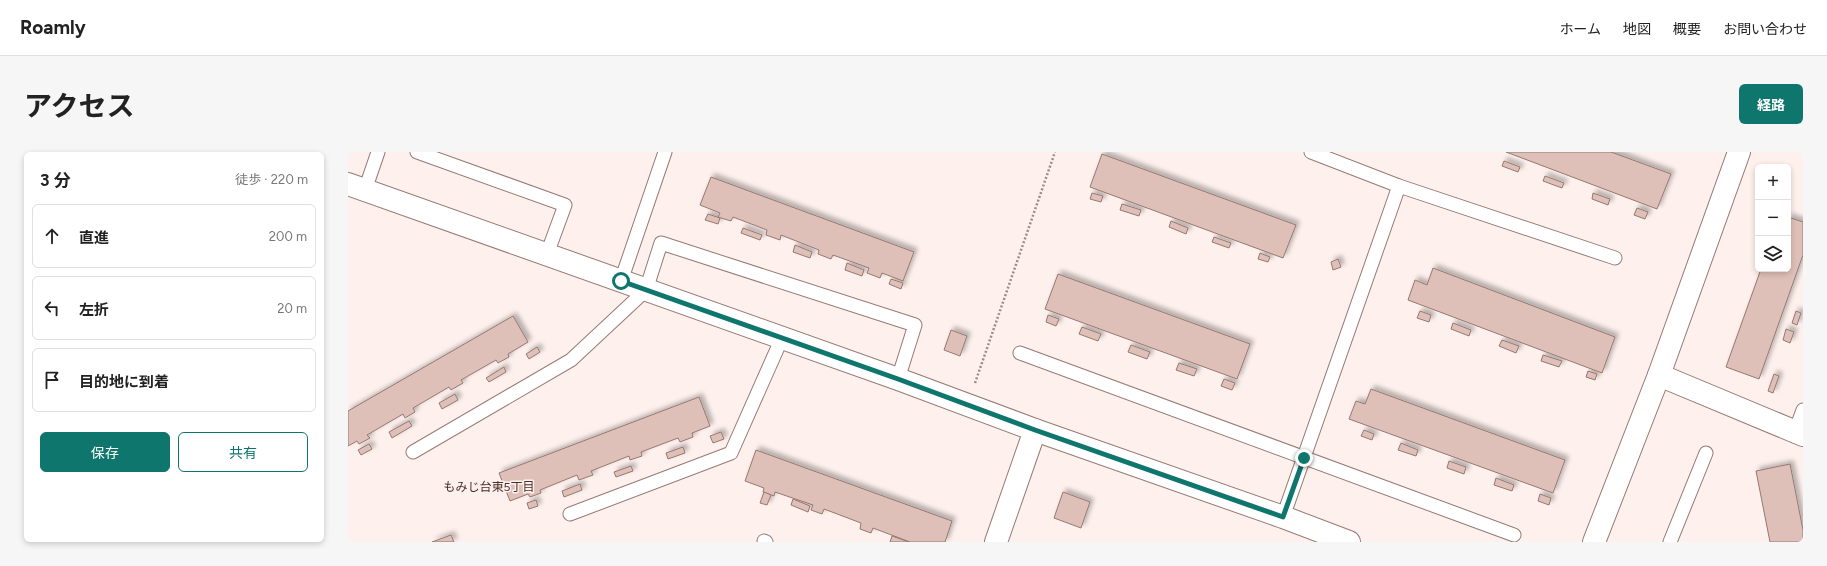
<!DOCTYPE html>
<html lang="ja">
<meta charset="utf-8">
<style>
:root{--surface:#fff;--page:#f6f6f6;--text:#222;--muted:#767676;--line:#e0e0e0;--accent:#0f766e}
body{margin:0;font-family:Figtree,"Noto Sans JP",sans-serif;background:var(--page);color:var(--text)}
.controls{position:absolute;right:12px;top:12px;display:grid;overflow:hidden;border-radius:6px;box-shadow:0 2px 6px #0003}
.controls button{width:36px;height:36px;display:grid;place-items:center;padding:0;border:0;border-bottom:1px solid var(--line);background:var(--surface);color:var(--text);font:20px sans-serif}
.stop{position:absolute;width:12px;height:12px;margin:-9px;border:3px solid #0f766e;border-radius:50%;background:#fff}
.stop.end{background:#0f766e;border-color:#fff;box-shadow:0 1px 4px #0008}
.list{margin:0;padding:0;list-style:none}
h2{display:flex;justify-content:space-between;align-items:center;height:52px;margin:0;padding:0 16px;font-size:17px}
h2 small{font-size:13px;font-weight:400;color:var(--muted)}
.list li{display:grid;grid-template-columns:26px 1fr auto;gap:12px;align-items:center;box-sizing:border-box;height:64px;margin:0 8px 8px;padding:0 8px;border:1px solid var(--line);border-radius:6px}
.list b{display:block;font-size:15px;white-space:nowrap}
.list em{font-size:13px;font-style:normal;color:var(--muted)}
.actions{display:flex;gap:8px;padding:12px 16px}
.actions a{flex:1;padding:9px 0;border:1px solid var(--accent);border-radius:6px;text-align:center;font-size:14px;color:var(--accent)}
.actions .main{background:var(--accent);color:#fff}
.icon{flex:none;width:22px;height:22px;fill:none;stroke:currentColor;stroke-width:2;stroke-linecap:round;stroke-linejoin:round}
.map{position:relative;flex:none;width:1455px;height:390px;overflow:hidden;border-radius:6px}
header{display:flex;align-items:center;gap:24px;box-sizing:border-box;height:56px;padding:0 20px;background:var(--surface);border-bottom:1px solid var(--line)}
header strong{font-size:19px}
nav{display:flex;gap:22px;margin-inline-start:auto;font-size:14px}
.intro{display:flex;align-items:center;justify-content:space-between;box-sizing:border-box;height:96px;padding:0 24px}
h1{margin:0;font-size:28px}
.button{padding:10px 18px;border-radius:6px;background:var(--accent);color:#fff;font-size:14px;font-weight:700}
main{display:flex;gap:24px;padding:0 24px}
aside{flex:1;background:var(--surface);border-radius:6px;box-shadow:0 2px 6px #0003}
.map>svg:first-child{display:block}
.building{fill:#dfc0b8;stroke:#957971;filter:url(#shadow)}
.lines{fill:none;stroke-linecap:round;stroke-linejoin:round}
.lane-casing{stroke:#977a73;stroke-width:15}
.street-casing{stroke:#977a73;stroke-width:24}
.secondary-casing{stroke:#977a73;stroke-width:24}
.path{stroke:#998d8a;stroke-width:2.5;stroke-dasharray:2 2;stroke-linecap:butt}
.lane{stroke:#fff;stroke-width:13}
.street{stroke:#fff;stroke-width:22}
.secondary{stroke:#fff;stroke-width:22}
.route{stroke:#0f766e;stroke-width:5}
.labels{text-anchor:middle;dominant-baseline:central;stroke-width:3;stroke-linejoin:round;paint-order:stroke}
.neighbourhood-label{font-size:12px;fill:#472e28;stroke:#fdf0ed}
</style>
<header>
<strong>Roamly</strong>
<nav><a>ホーム</a><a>地図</a><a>概要</a><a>お問い合わせ</a></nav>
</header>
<div class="intro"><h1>アクセス</h1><a class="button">経路</a></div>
<main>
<aside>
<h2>3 分<small>徒歩 · 220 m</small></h2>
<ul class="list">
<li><svg class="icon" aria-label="ahead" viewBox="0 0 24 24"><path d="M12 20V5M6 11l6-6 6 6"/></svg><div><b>直進</b></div><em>200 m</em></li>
<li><svg class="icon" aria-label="left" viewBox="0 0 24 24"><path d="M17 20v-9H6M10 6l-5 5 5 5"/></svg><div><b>左折</b></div><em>20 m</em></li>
<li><svg class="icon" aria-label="arrive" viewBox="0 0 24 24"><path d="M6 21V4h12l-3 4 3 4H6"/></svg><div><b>目的地に到着</b></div></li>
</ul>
<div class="actions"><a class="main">保存</a><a>共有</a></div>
</aside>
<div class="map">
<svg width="1455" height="390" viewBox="0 0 1455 390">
<defs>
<filter id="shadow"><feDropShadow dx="3.5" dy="-3.5" stdDeviation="2" flood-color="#0004"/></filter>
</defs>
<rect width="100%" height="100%" fill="#fdf0ed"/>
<g class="building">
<path d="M 1158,0 L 1263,0 L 1323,22 L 1309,57 Z"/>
<path d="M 754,2 L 948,73 L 935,106 L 742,35 Z"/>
<path d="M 1156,9 L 1172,15 L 1170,20 L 1154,14 Z"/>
<path d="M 1197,24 L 1216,31 L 1214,36 L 1195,29 Z"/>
<path d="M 363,25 L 566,100 L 555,129 L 534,121 L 532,126 L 519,121 L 521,116 L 485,103 L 483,107 L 470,102 L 471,98 L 433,83 L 432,88 L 418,83 L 419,78 L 385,65 L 383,69 L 370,65 L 372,61 L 352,53 Z"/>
<path d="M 744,41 L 755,44 L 753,50 L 742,47 Z"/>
<path d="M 1245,41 L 1262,47 L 1260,53 L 1244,47 Z"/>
<path d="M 774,52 L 793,58 L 791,64 L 772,58 Z"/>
<path d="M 1289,56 L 1300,60 L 1297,67 L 1286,63 Z"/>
<path d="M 360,62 L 372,66 L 370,72 L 357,68 Z"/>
<path d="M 1440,65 L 1455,70 L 1455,103 L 1411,227 L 1378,215 L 1413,117 L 1440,117 Z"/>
<path d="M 823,69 L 840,76 L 838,82 L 821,75 Z"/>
<path d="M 395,76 L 414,83 L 412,88 L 393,81 Z"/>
<path d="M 866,85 L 883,91 L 881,96 L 864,90 Z"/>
<path d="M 447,93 L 464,100 L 462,106 L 445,100 Z"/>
<path d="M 912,101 L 922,105 L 920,110 L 910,107 Z"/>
<path d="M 990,107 L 993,115 L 985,118 L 983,110 Z"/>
<path d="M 499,111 L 516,118 L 514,124 L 497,118 Z"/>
<path d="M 1085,116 L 1267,185 L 1254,221 L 1060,148 L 1067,128 L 1079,133 Z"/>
<path d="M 710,122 L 902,192 L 889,227 L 697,157 Z"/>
<path d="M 543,127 L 555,131 L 553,137 L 541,132 Z"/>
<path d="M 1072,159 L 1083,163 L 1081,170 L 1069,166 Z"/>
<path d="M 1448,159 L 1453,161 L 1449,173 L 1444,171 Z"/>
<path d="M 700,163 L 711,167 L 708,174 L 698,170 Z"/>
<path d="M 165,164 L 180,190 L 160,202 L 161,205 L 150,211 L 148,208 L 113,228 L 115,231 L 103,238 L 101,235 L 65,256 L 67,260 L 57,266 L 55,262 L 19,283 L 22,286 L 11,292 L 9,289 L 0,294 L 0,259 Z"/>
<path d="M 1105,171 L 1123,178 L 1121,184 L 1103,177 Z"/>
<path d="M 734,175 L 753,182 L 750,189 L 731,182 Z"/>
<path d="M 1438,177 L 1446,180 L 1442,191 L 1435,188 Z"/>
<path d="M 603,178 L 619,184 L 612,204 L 596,198 Z"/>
<path d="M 1154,188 L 1171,194 L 1168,201 L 1151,194 Z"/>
<path d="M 783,193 L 802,200 L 799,207 L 780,200 Z"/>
<path d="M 189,195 L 192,200 L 181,207 L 178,202 Z"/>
<path d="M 1195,203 L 1214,209 L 1211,215 L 1193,209 Z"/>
<path d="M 831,211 L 849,217 L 846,224 L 828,218 Z"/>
<path d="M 156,215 L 158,220 L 141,230 L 138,226 Z"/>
<path d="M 1240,219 L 1249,222 L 1247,228 L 1238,225 Z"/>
<path d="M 1426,222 L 1431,224 L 1425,241 L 1420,239 Z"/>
<path d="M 876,227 L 887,231 L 884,238 L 873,234 Z"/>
<path d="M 1023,237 L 1217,308 L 1205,341 L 1001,267 L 1008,249 L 1017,252 Z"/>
<path d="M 107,242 L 110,248 L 94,257 L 91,251 Z"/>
<path d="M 351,245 L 362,274 L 344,281 L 345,285 L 332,290 L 330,286 L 293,300 L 294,304 L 282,308 L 281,304 L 243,319 L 245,323 L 231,328 L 229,323 L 192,338 L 193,341 L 182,345 L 180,342 L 162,349 L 151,321 Z"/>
<path d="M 61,269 L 64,274 L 44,286 L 41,280 Z"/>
<path d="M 1016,278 L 1026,282 L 1024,288 L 1013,284 Z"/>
<path d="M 373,280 L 376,287 L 365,291 L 362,284 Z"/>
<path d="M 1053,291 L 1070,298 L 1068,304 L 1050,298 Z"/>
<path d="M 21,292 L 24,297 L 13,303 L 10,298 Z"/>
<path d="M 335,295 L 337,301 L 320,307 L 318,301 Z"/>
<path d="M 408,298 L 604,369 L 597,390 L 562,390 L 525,376 L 523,381 L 512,377 L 513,371 L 476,357 L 474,362 L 463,358 L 465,353 L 427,340 L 426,344 L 415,340 L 416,336 L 397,329 Z"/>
<path d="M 1101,309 L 1118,315 L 1116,322 L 1099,316 Z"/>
<path d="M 1442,312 L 1455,378 L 1455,390 L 1422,390 L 1408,319 Z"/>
<path d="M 283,314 L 285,319 L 268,325 L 266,320 Z"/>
<path d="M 1148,326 L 1166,333 L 1164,339 L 1146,333 Z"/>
<path d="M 232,332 L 234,338 L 216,345 L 214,339 Z"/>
<path d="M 416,340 L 423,343 L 419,353 L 412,351 Z"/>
<path d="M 715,340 L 742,350 L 733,376 L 706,366 Z"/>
<path d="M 1192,342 L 1203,346 L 1201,353 L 1190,349 Z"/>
<path d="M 445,347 L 462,354 L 460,360 L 443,353 Z"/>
<path d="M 188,348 L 190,354 L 181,357 L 179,351 Z"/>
<path d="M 103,383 L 106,390 L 84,390 Z"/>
<path d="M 544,384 L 561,390 L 542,390 Z"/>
</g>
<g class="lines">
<g class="lane-casing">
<g id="lane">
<path d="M 69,0 L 217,53 L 199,102"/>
<path d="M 963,0 L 1051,34 L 1267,106"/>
<path d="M 17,38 L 30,0"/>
<path d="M 273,129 L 317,0"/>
<path d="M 672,201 L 1166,383"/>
<path d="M 1447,280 L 1455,258"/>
<path d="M 65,300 L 223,208 L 298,138 L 313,91 L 567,173 L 550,227"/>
<path d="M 222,362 L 383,301 L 434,186"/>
<path d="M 935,365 L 1051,34"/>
<path d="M 416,389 L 418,390"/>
<path d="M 1322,390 L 1358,301"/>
</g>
</g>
<g class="street-casing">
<g id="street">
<path d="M 1311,223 L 1455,283"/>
<path d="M 648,390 L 687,278"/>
</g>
</g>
<g class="secondary-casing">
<g id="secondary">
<path d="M 0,32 L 550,227 L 687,278 L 935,365 L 1001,390"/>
<path d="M 1246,390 L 1311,223 L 1391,0"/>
</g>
</g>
<path class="path" d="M 627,231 L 707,0"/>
<use href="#lane" class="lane"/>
<use href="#street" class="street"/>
<use href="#secondary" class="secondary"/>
</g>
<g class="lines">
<path class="route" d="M 273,129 L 550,227 L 687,278 L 935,365 L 956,306"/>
</g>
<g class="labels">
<g class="neighbourhood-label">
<text x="141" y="335">もみじ台東5丁目</text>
</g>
</g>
</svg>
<div class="controls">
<button>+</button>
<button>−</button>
<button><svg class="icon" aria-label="layers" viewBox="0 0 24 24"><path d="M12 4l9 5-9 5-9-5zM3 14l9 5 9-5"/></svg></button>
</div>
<div class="stop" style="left:273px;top:129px"></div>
<div class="stop end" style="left:956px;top:306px"></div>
</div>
</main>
